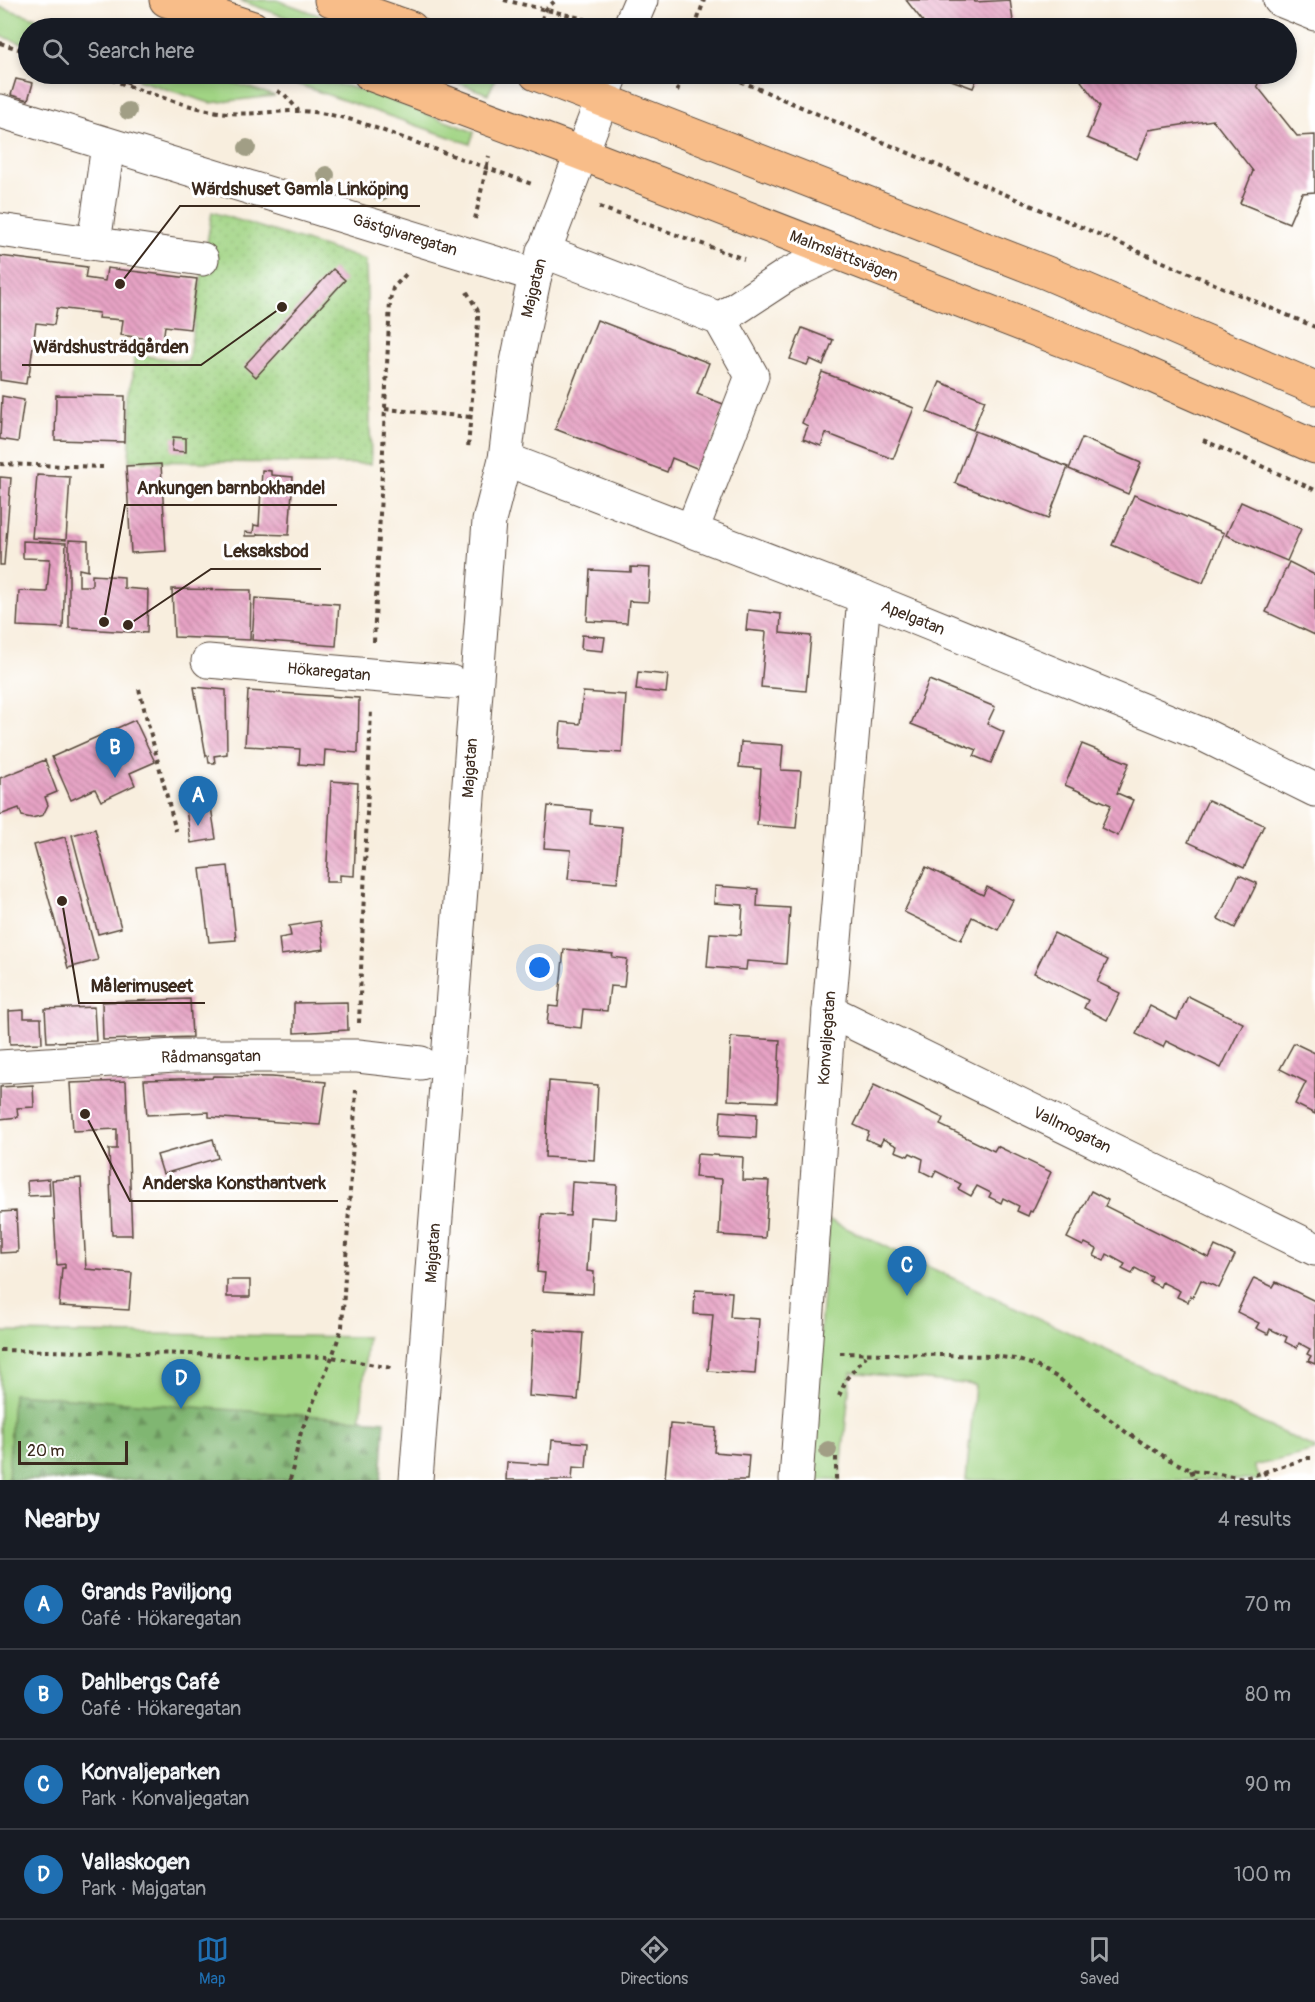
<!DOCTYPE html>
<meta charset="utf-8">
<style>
:root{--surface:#171b24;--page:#20242c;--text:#f1f3f6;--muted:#9ea1a6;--line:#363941;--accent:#1f6fb2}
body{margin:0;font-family:Pangolin,sans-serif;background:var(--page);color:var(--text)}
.scale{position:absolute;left:18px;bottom:15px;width:110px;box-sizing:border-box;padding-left:6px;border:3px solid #3b2a1e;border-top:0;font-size:16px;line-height:21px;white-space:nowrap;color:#3b2a1e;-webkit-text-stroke:4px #fff;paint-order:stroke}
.you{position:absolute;left:540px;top:968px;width:21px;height:21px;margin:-15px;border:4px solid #fff;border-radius:50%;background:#1a73e8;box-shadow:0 0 0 9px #1a73e833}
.badge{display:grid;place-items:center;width:39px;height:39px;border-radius:50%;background:var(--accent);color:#fff;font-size:20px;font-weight:700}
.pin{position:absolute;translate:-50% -50px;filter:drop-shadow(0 2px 3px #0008)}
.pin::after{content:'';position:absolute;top:32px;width:21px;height:18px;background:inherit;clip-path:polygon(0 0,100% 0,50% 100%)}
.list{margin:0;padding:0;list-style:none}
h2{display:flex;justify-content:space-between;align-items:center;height:78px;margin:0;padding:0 24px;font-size:26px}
h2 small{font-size:20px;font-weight:400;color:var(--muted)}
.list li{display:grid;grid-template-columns:39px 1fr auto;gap:18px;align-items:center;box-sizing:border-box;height:90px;padding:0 24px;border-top:2px solid var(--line)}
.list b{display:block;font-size:22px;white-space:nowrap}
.list p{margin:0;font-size:20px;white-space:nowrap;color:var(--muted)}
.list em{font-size:20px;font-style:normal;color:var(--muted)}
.icon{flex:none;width:33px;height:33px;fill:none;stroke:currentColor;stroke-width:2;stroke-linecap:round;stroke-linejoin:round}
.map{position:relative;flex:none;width:1315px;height:1480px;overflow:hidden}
.search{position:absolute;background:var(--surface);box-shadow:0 3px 9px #0003;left:18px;right:18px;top:18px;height:66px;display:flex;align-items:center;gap:15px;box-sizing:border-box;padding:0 21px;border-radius:33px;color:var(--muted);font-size:22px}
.sheet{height:438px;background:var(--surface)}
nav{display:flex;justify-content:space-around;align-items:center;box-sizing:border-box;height:84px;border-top:2px solid var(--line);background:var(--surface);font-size:16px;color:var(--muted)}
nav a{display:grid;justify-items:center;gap:3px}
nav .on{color:var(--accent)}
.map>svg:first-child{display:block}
.green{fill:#a1d484;stroke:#6e7f51;stroke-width:1.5}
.forest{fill:url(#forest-firs);stroke:#5e7048;stroke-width:1.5}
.garden{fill:url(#garden-dots);stroke:#6e7f51;stroke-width:1.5}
.building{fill:url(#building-back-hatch)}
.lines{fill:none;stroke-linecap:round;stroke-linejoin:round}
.minor-casing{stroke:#57473b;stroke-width:35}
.major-casing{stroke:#57473b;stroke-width:35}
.path{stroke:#57473b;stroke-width:4;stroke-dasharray:4.5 4.5;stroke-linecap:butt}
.minor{stroke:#fff;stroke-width:33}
.major{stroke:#f8bd89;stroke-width:33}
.tree{fill:#a19e85}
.labels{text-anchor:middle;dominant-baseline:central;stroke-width:6;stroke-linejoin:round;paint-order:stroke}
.street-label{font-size:16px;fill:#3b2a1e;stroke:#fff}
.leader{fill:none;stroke:#3b2a1e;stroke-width:2}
.callout-dot{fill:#3b2a1e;stroke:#fff;stroke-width:2}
.callout-label{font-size:18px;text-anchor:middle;font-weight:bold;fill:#3b2a1e;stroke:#fff;stroke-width:6;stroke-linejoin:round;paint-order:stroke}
</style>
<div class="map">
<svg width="1315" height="1480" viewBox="0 0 1315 1480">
<defs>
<pattern id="forest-firs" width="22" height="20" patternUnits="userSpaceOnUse" patternTransform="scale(1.5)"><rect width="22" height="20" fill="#80b672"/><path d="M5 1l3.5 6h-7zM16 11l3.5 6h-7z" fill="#6a945d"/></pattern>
<pattern id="garden-dots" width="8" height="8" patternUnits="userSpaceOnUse" patternTransform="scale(1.5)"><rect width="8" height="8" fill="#a1d484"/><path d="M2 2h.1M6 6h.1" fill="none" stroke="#8cb672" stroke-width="1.8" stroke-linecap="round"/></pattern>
<pattern id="building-back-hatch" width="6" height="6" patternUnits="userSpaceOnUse" patternTransform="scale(1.5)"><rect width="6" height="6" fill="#e7a3c5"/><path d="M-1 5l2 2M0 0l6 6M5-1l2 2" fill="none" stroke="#bc859f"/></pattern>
</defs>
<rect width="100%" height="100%" fill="#fff"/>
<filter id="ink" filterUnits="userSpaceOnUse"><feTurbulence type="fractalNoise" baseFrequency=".0167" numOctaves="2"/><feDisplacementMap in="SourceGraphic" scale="12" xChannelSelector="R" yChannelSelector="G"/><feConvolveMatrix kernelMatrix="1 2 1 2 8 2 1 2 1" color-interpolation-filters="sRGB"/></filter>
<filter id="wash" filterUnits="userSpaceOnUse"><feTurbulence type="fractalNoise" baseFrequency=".008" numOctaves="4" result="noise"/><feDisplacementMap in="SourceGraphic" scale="24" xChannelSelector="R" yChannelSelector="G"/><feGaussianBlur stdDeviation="1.35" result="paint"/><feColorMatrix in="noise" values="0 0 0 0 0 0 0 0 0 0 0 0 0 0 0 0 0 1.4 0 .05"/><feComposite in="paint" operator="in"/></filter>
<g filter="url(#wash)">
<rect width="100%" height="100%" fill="#f8eede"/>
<g class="green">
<path d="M 239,0 L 277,0 L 354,28 L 315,28 Z"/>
<path d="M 0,7 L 68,28 L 28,28 L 28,45 L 0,36 Z"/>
<path d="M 140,74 L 206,74 L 275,96 L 210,103 L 138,80 Z"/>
<path d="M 435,74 L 476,74 L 495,80 L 488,94 Z"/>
<path d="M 297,78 L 346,86 L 378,95 L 474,132 L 470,144 L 294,83 Z"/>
<path d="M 829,1220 L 1315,1448 L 1315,1451 L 1254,1466 L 1261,1480 L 966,1480 L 975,1385 L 851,1372 L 840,1480 L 808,1480 Z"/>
<path d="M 0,1332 L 367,1337 L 356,1480 L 0,1480 Z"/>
</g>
<path class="forest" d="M 13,1394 L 385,1421 L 381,1480 L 8,1480 Z"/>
<path class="garden" d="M 212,212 L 366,260 L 371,464 L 129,461 L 134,355 L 188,361 Z"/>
<g id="blocks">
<g class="building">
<path d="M 906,0 L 974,0 L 975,2 L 1010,0 L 1014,28 L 928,28 Z"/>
<path d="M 935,74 L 979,74 L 973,88 Z"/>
<path d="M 1090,74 L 1262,74 L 1257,86 L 1297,136 L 1315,135 L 1315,192 L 1302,193 L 1289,223 L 1240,203 L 1253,171 L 1213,120 L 1149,130 L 1137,159 L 1087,138 L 1100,106 L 1081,81 Z"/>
<path d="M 16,79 L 33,83 L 28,100 L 11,95 Z"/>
<path d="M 0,256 L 87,267 L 85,278 L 105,281 L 107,268 L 197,279 L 190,329 L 165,326 L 163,341 L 121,335 L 123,320 L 98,318 L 99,313 L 57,308 L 54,325 L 36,323 L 29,376 L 27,376 L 26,384 L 0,380 Z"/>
<path d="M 333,269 L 345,280 L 256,377 L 244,366 Z"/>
<path d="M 597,320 L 709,363 L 697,394 L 726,405 L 701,470 L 672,458 L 667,472 L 555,429 Z"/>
<path d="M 802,328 L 833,340 L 823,365 L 810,359 L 807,365 L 790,359 Z"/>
<path d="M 822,372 L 914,408 L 893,459 L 826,433 L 821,446 L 803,439 L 808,426 L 802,423 Z"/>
<path d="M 940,382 L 985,400 L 973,430 L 927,412 Z"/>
<path d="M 56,395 L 125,396 L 124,442 L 55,440 Z"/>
<path d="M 2,396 L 24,400 L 18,442 L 0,439 Z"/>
<path d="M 975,431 L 1068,467 L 1048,519 L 955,483 Z"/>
<path d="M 173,437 L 186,438 L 186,452 L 172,451 Z"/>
<path d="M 1082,438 L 1141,463 L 1128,494 L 1069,469 Z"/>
<path d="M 161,464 L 166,551 L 131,553 L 126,466 Z"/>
<path d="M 262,470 L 271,471 L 271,475 L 293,477 L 289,535 L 257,534 L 257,536 L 245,536 L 245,532 L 253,533 L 254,525 L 259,526 Z"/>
<path d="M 37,475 L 70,477 L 66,540 L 32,538 Z"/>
<path d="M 0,477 L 11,478 L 4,565 L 0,565 Z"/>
<path d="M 1134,495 L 1224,533 L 1203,583 L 1112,545 Z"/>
<path d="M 1241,502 L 1301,529 L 1287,561 L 1226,535 Z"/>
<path d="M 69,540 L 88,541 L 88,571 L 79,569 L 79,586 L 92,586 L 92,575 L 124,577 L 124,588 L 148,590 L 147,633 L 69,628 Z"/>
<path d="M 23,541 L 66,543 L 63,628 L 17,626 L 19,591 L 47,592 L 50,559 L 23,558 Z"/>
<path d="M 1289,562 L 1315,575 L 1315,635 L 1266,612 Z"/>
<path d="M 631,567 L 650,568 L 648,602 L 629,601 L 627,623 L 587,621 L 590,570 L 631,572 Z"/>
<path d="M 172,589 L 251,590 L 250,640 L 174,637 Z"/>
<path d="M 255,598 L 339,604 L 336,646 L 252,640 Z"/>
<path d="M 748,610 L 781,614 L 780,633 L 811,636 L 806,691 L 761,687 L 766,632 L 746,630 Z"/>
<path d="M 582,635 L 605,637 L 603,651 L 581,649 Z"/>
<path d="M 638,672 L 668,675 L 666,693 L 636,690 Z"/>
<path d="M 929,680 L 995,707 L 987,724 L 1004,732 L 991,763 L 974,756 L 977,750 L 911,724 Z"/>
<path d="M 194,687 L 226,690 L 227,754 L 214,756 L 215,763 L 209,763 L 208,756 L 206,756 Z"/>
<path d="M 248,691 L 359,698 L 358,753 L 325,750 L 324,766 L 299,764 L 300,749 L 245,746 Z"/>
<path d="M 583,692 L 626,695 L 622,753 L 559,749 L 561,722 L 580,724 Z"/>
<path d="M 135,720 L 155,762 L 130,773 L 135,785 L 101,801 L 95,789 L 71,800 L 52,757 Z"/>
<path d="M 741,742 L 783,745 L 781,770 L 801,771 L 796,828 L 757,825 L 761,769 L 739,767 Z"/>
<path d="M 1082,744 L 1129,763 L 1117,793 L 1133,800 L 1118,836 L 1101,828 L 1111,805 L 1065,785 Z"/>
<path d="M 45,760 L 57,792 L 45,797 L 48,805 L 43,815 L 32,818 L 22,816 L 19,808 L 0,815 L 0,778 Z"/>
<path d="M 331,781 L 358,783 L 354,876 L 340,875 L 340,882 L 326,882 Z"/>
<path d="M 1208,800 L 1264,825 L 1244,868 L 1188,842 Z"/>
<path d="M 548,806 L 591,810 L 590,824 L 622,827 L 617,883 L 568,879 L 571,850 L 544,848 Z"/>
<path d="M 211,807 L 216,839 L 191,843 L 186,810 Z"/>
<path d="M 95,829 L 121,928 L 98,934 L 72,835 Z"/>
<path d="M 65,837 L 98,960 L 68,968 L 34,845 Z"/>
<path d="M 228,866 L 236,940 L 209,942 L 200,869 Z"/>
<path d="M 926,867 L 983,895 L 987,887 L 1013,900 L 998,930 L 972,917 L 961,940 L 904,912 Z"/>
<path d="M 1239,875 L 1257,883 L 1235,928 L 1218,919 Z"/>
<path d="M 715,886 L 758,889 L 757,906 L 790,908 L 786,964 L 747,961 L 746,970 L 707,967 L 710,933 L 741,935 L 743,905 L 714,903 Z"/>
<path d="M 320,921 L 324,949 L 281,955 L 279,938 L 291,936 L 289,926 Z"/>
<path d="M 1054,933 L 1108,960 L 1097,982 L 1120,993 L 1107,1020 L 1084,1008 L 1088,1000 L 1034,973 Z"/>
<path d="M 564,949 L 613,954 L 612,957 L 627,959 L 624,987 L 610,986 L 607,1011 L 583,1009 L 581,1028 L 547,1024 L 549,1006 L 558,1007 Z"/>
<path d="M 1188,996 L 1243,1023 L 1221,1068 L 1166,1041 L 1163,1047 L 1136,1034 L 1150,1006 L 1177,1020 Z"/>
<path d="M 190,999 L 192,1037 L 103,1040 L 102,1002 Z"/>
<path d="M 347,1002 L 348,1030 L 294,1033 L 294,1003 Z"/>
<path d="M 94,1007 L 96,1041 L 47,1042 L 45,1009 Z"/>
<path d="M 24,1010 L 24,1018 L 41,1018 L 42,1043 L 10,1044 L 9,1011 Z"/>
<path d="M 731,1037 L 780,1040 L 777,1102 L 728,1100 Z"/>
<path d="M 1294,1043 L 1315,1053 L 1315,1114 L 1295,1104 L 1306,1082 L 1280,1069 Z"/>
<path d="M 213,1076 L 272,1077 L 326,1082 L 320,1125 L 209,1117 L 209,1112 L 147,1115 L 144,1080 L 212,1078 Z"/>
<path d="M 126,1081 L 132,1235 L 112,1235 L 109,1149 L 117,1149 L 117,1129 L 73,1131 L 70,1083 Z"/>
<path d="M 549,1081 L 598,1085 L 594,1160 L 545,1157 Z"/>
<path d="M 33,1085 L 34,1107 L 17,1108 L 18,1117 L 0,1119 L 0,1087 Z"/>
<path d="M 874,1085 L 943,1118 L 940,1125 L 994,1151 L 997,1146 L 1051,1172 L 1032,1212 L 1030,1211 L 1028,1216 L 1017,1211 L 1019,1206 L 1003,1198 L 1001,1203 L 989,1197 L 991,1193 L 977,1186 L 971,1196 L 958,1189 L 961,1184 L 936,1171 L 933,1177 L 921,1171 L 923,1159 L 910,1153 L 908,1156 L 895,1151 L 897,1146 L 883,1139 L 880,1145 L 866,1139 L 869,1132 L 854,1125 Z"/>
<path d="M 721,1111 L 757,1114 L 756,1138 L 719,1136 Z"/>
<path d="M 213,1139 L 218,1158 L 163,1174 L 157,1155 Z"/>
<path d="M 697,1154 L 743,1157 L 742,1180 L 769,1181 L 765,1238 L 719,1235 L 722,1179 L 695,1177 Z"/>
<path d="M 81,1178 L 86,1269 L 132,1273 L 129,1310 L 59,1306 L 62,1268 L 65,1268 L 65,1264 L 57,1265 L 52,1180 Z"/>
<path d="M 49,1179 L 50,1195 L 28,1196 L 27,1181 Z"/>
<path d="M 572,1182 L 617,1185 L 615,1219 L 590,1217 L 587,1271 L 594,1272 L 593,1294 L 543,1291 L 545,1273 L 537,1272 L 542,1214 L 570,1216 Z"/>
<path d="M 1091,1191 L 1108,1200 L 1105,1206 L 1209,1258 L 1215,1246 L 1235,1255 L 1219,1288 L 1201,1280 L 1193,1297 L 1190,1296 L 1188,1302 L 1177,1297 L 1180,1291 L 1162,1282 L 1160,1287 L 1150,1282 L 1152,1277 L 1135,1268 L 1132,1274 L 1122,1269 L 1125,1264 L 1107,1254 L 1104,1261 L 1094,1256 L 1097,1249 L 1085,1243 L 1083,1246 L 1067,1238 Z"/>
<path d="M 16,1211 L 18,1252 L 0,1253 L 0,1212 Z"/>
<path d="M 1254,1278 L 1273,1287 L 1276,1282 L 1315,1301 L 1315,1364 L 1308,1361 L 1311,1356 L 1307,1354 L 1310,1349 L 1299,1343 L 1297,1348 L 1285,1342 L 1287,1337 L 1270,1329 L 1268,1334 L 1256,1328 L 1259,1323 L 1237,1312 Z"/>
<rect x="227" y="1280" width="23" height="17"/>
<path d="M 695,1290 L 732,1292 L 730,1317 L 759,1319 L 755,1374 L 708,1371 L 713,1315 L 694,1314 Z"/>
<path d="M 533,1330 L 583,1333 L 578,1400 L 529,1396 Z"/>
<path d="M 670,1424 L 716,1428 L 714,1452 L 749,1455 L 747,1480 L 695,1480 L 665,1478 Z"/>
<path d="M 552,1440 L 588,1443 L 586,1468 L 573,1467 L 572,1480 L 506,1480 L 507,1462 L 550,1465 Z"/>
</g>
</g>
</g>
<g filter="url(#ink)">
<use href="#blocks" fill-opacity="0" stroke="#57473b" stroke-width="1.5"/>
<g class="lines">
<g class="minor-casing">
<g id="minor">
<path d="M 1280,0 L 1315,14"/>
<path d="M 629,28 L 641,0"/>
<path d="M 0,111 L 535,275"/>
<path d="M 0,230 L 202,259"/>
<path d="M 94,243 L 108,145"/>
<path d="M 543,251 L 720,319 L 752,376 L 692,530"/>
<path d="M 720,319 L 787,275 L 835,252"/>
<path d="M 505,459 L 864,597 L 1206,736 L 1315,790"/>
<path d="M 208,661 L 451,682"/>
<path d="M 829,1011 L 1315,1249"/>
<path d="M 0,1067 L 175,1056 L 358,1056 L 421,1063"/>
<path d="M 416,1480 L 489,521 L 505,459 L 517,362 L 535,275 L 612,74"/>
<path d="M 796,1480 L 829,1011 L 864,597"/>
</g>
</g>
<g class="major-casing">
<g id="major">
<path d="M 166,0 L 253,28"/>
<path d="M 331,0 L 411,28"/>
<path d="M 370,74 L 580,153 L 1127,365 L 1315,447"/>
<path d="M 536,74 L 1047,273 L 1315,388"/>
</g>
</g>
<g class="path">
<path d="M 504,0 L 581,18 L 594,23"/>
<path d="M 538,28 L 546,9 L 556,0"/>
<path d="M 695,28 L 704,0"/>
<path d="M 0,43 L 28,52"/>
<path d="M 94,74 C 135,87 186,109 227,113 C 251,115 274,111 297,111 C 317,111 337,116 356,121 L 532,184"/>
<path d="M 724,74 L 1315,327"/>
<path d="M 127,84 L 131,74"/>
<path d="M 277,91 L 285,95 L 298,110"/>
<path d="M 677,91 L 683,74"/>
<path d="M 599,207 L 744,259"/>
<path d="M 475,219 L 489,156"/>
<path d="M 467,292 L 478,311 L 478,322 L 468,449"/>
<path d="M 385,409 L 470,417"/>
<path d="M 1203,440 L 1315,490"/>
<path d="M 0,464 L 103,467"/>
<path d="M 374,642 L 390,301 L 393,288 L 408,272"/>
<path d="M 139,689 L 176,831"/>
<path d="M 359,1023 L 371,709"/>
<path d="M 0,1350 L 332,1357 L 391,1368"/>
<path d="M 840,1353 L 994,1356 L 1015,1359 L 1034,1365 L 1057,1377 L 1127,1433 L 1170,1460 L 1191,1470 L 1245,1478 L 1308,1458 L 1315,1458"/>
<path d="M 839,1396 L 847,1378 L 866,1356"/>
<path d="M 836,1457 L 836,1480"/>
<path d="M 1191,1470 L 1195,1480"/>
<path d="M 1264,1471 L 1268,1480"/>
<path d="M 290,1480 L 301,1432 L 332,1357 L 342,1327 L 356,1090"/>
</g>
<use href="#minor" class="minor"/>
<use href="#major" class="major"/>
</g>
<g class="tree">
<circle cx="128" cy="111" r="9"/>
<circle cx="247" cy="148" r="9"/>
<circle cx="326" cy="175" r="9"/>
<circle cx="381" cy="193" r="9"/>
<circle cx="828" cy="1450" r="9"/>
</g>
</g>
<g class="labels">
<g class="street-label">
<text transform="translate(405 235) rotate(17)">Gästgivaregatan</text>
<text transform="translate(844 256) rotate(21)">Malmslättsvägen</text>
<text transform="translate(534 288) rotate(-76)">Majgatan</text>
<text transform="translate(913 618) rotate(22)">Apelgatan</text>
<text transform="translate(329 672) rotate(5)">Hökaregatan</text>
<text transform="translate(470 768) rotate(-86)">Majgatan</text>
<text transform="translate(827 1038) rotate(-86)">Konvaljegatan</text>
<text transform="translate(211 1057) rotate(-1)">Rådmansgatan</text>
<text transform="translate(1072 1130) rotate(26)">Vallmogatan</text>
<text transform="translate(433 1253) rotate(-86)">Majgatan</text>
</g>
</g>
<path class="leader" d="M120 284L180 206H420M282 307L201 365H22M104 622L125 505H337M128 625L211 569H321M62 901L79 1003H205M85 1114L130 1201H338"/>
<g class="callout-dot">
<circle cx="120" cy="284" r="6"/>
<circle cx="282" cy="307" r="6"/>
<circle cx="104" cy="622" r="6"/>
<circle cx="128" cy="625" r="6"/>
<circle cx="62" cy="901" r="6"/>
<circle cx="85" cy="1114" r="6"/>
</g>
<g class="callout-label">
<text x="300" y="195">Wärdshuset Gamla Linköping</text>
<text x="111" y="353">Wärdshusträdgården</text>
<text x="231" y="494">Ankungen barnbokhandel</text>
<text x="266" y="557">Leksaksbod</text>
<text x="142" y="992">Målerimuseet</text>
<text x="234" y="1189">Anderska Konsthantverk</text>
</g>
</svg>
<div class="scale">20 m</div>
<div class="you"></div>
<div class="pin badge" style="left:198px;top:826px">A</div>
<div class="pin badge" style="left:115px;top:778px">B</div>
<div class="pin badge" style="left:907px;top:1296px">C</div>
<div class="pin badge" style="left:181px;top:1409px">D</div>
<div class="search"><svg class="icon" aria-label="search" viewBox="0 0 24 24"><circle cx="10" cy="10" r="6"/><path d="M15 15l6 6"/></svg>Search here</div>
</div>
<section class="sheet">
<h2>Nearby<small>4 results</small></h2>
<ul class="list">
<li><span class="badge">A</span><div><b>Grands Paviljong</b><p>Café · Hökaregatan</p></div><em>70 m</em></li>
<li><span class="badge">B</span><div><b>Dahlbergs Café</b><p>Café · Hökaregatan</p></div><em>80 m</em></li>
<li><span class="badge">C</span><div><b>Konvaljeparken</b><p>Park · Konvaljegatan</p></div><em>90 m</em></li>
<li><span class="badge">D</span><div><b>Vallaskogen</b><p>Park · Majgatan</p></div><em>100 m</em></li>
</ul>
</section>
<nav>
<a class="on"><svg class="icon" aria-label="map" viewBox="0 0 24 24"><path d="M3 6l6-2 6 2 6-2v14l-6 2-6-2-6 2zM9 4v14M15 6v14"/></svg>Map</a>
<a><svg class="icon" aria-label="directions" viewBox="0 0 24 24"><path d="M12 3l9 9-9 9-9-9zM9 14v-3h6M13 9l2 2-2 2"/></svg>Directions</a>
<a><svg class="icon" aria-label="saved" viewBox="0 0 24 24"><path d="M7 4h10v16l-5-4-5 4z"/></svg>Saved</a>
</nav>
